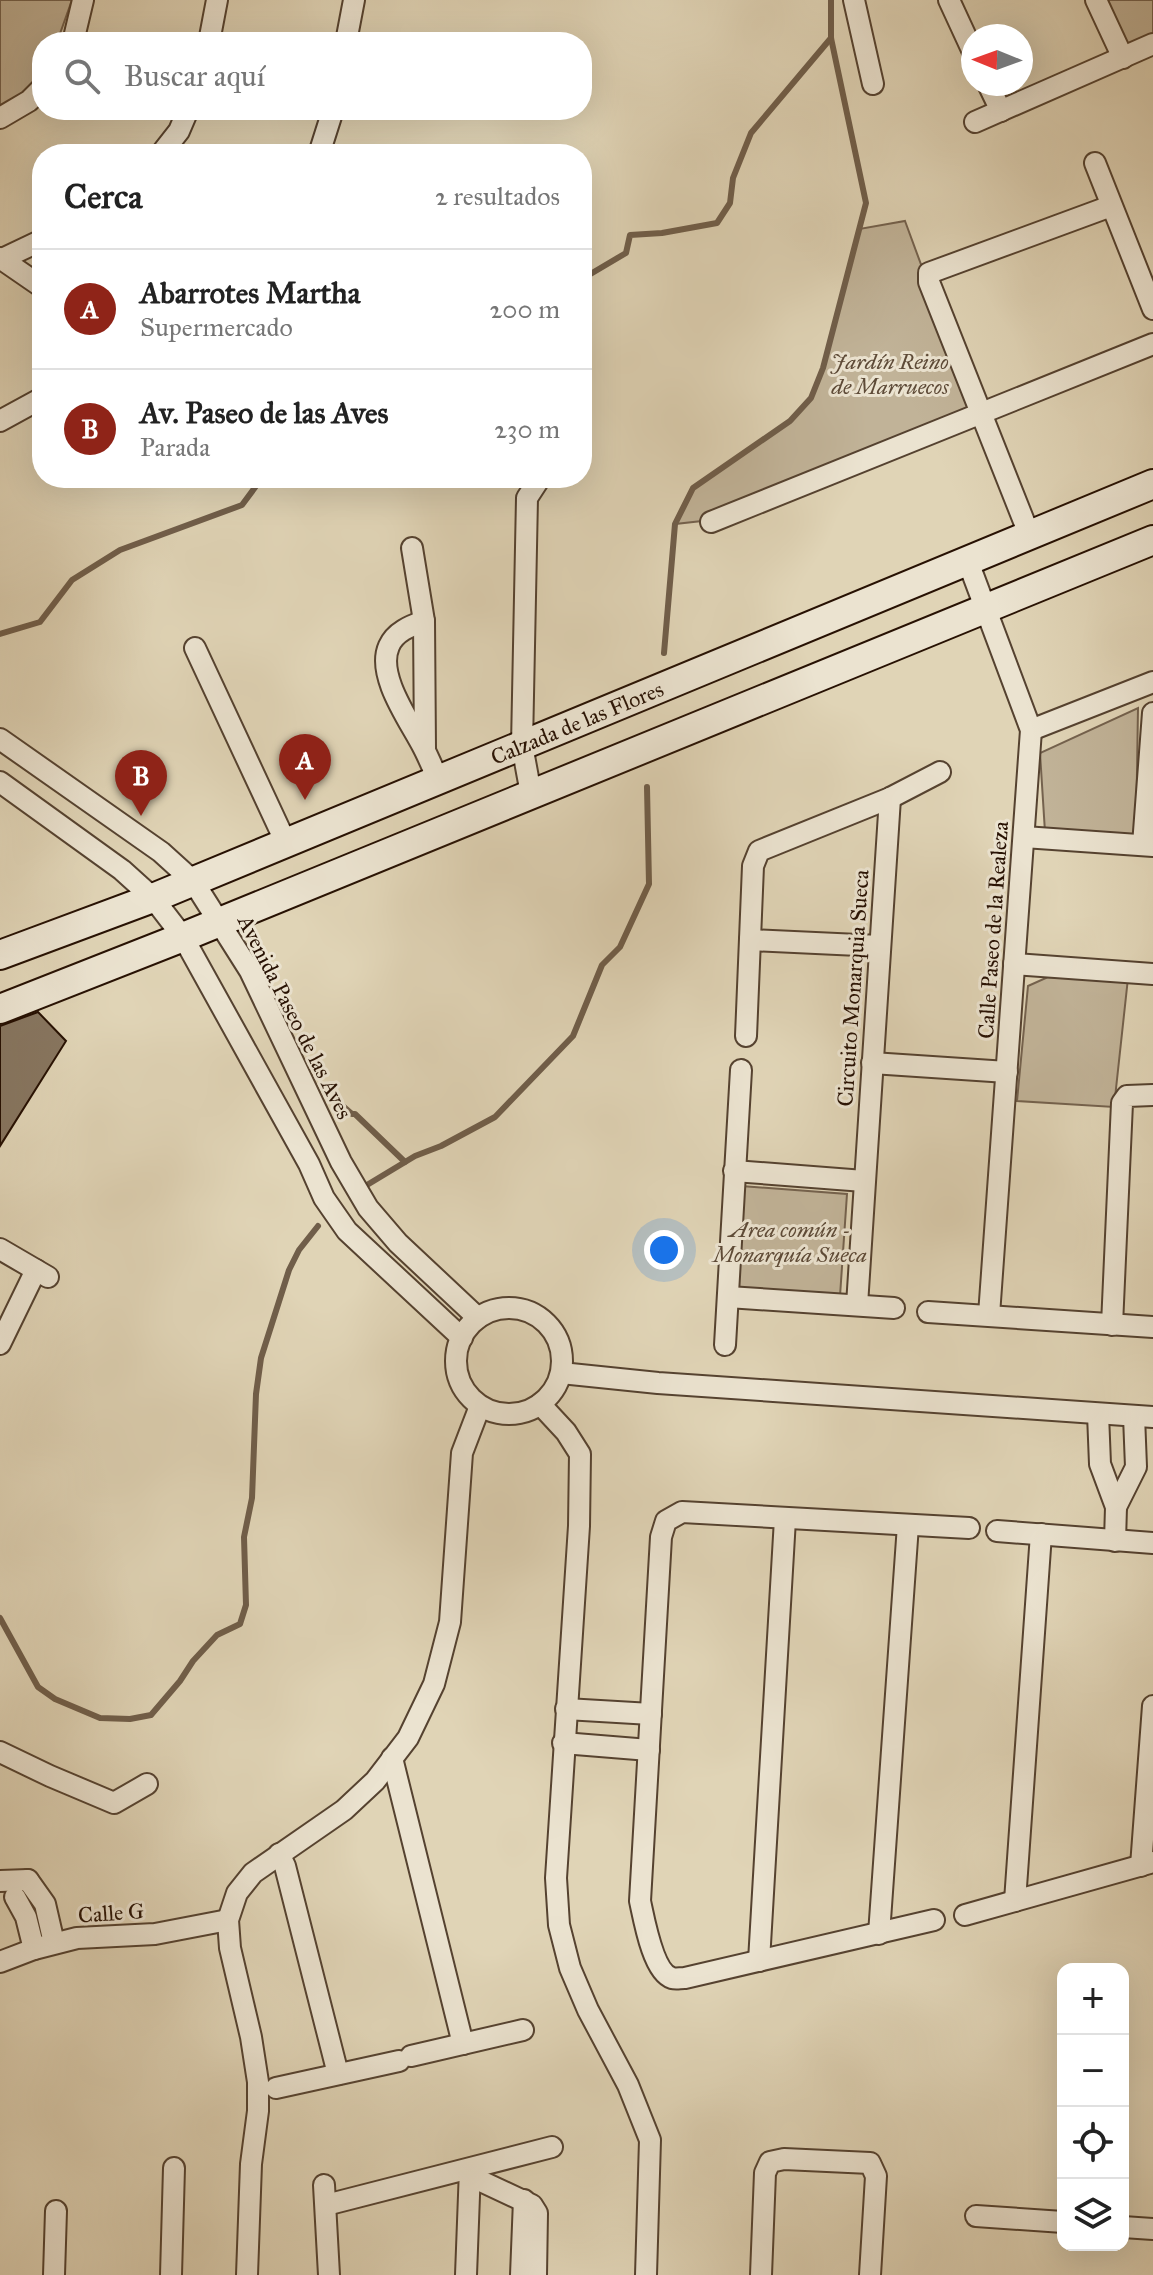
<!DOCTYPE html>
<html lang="es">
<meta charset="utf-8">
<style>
:root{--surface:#fff;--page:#f6f6f6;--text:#222;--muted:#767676;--line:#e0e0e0;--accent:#8f2418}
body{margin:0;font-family:"IM FELL Great Primer",serif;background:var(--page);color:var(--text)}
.controls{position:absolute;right:24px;bottom:24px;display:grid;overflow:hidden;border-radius:16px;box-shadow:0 8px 32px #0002}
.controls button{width:72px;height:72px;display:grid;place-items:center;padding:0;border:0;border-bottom:2px solid var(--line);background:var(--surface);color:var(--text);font:40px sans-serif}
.compass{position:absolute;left:961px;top:24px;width:72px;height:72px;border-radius:50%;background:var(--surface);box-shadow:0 8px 32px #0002;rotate:271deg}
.you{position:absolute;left:664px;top:1250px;width:28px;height:28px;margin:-20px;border:6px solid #fff;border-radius:50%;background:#1a73e8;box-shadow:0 0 0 12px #1a73e833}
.badge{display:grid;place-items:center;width:52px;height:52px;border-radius:50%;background:var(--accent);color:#fff;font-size:26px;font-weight:700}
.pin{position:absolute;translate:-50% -66px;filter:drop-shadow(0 2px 4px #0008)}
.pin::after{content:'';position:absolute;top:42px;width:28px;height:24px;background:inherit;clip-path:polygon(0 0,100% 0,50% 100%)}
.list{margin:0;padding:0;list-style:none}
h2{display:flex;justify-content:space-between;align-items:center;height:104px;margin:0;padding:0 32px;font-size:34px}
h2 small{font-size:26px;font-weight:400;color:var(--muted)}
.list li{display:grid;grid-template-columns:52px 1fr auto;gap:24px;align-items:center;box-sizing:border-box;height:120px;padding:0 32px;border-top:2px solid var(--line)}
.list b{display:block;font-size:30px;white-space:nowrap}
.list p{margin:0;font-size:26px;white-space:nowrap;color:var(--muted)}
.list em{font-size:26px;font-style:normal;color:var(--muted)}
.icon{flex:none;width:44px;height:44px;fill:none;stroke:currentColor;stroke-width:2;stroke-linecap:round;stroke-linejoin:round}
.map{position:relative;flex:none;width:1153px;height:2275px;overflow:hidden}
.search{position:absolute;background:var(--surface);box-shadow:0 8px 32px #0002;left:32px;top:32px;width:560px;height:88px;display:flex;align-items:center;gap:20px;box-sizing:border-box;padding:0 28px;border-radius:32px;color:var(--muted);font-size:30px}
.panel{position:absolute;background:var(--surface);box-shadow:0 8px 32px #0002;left:32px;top:144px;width:560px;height:344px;border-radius:32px}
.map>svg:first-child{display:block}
.green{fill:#c1b398;stroke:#74624e;stroke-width:2}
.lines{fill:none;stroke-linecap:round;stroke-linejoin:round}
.stream{stroke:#705e4a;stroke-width:6}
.building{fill:#877660;stroke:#271103;stroke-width:2}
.street-casing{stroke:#554230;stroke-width:24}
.secondary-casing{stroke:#271103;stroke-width:32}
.street{stroke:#ebe3d0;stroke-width:20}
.secondary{stroke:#ebe3d0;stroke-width:28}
.labels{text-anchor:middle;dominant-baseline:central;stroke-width:6;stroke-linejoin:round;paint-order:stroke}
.park-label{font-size:22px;font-style:italic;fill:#5d4a37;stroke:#ebe3d0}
.street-label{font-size:22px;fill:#271103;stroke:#ebe3d0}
</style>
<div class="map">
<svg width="1153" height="2275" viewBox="0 0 1153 2275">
<rect width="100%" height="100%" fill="#e0d4b6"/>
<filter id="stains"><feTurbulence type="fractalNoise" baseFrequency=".0025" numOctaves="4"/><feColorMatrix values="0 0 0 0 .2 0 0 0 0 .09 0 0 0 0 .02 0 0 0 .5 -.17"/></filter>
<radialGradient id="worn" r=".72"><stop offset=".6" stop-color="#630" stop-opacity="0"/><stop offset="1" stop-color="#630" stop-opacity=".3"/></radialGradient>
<g class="green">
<path d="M 0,0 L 72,0 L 57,42 L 42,42 L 42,77 L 0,113 Z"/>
<path d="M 1105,0 L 1153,0 L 1153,35 L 1127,47 Z"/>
<path d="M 905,221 L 975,411 L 711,520 L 675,524 L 693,488 L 790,421 L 811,398 L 823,368 L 859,229 Z"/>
<path d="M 1138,708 L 1136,835 L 1045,832 L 1040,753 Z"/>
<path d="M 1048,977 L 1128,978 L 1114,1107 L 1017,1101 L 1028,986 Z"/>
<path d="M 741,1186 L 847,1194 L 840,1296 L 734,1288 Z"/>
</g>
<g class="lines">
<g class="stream">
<path d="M 582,279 L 626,253 L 630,235 L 662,233 L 717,223 L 730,203 L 733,178 L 751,133 L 831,38"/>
<path d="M 0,634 L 40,622 L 72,580 L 120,550 L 242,505 L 262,478"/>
<path d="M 664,653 L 675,524 L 693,488 L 790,421 L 811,398 L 823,368 L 866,203 L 831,38 L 831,0"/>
<path d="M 330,1095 L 352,1114 L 355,1114 L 405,1162"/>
<path d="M 362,1188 L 415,1156 L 441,1146 L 495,1117 L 573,1036 L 602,965 L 620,947 L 649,884 L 647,787"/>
<path d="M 0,1618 L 38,1687 L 55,1699 L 100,1718 L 130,1719 L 151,1715 L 180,1681 L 193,1661 L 217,1635 L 240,1624 L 246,1605 L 244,1537 L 252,1498 L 256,1394 L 261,1358 L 289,1270 L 299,1250 L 318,1226"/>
</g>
</g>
<path class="building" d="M 38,1012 L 66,1041 L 0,1146 L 0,1026 Z"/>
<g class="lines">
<g class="street-casing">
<g id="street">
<path d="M 854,0 L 873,84"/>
<path d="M 949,0 L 973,52"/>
<path d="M 1096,0 L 1123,58"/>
<path d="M 73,42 L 83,0"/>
<path d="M 209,42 L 217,0"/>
<path d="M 346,42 L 354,0"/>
<path d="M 988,84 L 1001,111"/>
<path d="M 0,118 L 29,101 L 42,88"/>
<path d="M 975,122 L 1153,44"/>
<path d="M 161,154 L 179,131 L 188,110"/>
<path d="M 319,154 L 333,110"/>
<path d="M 1095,163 L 1153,309"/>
<path d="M 0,258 L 42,287"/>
<path d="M 2,259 L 42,240"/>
<path d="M 0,421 L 42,398"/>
<path d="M 711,522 L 1153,344"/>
<path d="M 1029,534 L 929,282 L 929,273 L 1111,206"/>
<path d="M 412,548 L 424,621 L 425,749"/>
<path d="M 967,559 L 1031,730 L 989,1315"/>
<path d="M 424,621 C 410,626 395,632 389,646 C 376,675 409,720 422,745 C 428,756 433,768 438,780"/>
<path d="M 195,648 L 286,843"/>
<path d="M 1031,730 L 1153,682"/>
<path d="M 0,739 L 161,852 L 193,881 L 250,971 L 341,1162 L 368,1208 L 398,1243 L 478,1318"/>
<path d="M 0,782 L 122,870 L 153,898 L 183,937 L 309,1164 L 324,1198 L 347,1231 L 462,1338"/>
<path d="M 531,794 L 522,745 L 527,498 L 540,478"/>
<path d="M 1024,837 L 1153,846"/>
<path d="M 1143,845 L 1153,713"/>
<path d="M 750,940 L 880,946"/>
<path d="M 1014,964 L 1153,974"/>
<path d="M 746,1036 L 753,866 L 759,851 L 890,798 L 940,772"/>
<path d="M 872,1063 L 1007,1072"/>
<path d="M 734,1171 L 864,1181"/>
<path d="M 0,1249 L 48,1277"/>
<path d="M 728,1297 L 894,1308"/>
<path d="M 857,1305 L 890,798"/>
<circle cx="509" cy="1361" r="53"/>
<path d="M 928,1312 L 1153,1327"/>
<path d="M 1112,1325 L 1122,1103 L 1127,1096 L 1153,1095"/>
<path d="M 0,1344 L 36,1270"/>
<path d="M 725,1345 L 741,1070"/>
<path d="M 561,1373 L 658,1383 L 1153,1417"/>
<path d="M 540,1404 L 566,1432 L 580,1454 L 579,1526 L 556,1878 L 559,1925 L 570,1968 L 588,2010 L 628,2085 L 650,2140 L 646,2275"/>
<path d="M 1098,1414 L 1100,1464 L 1116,1507 L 1115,1541"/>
<path d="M 1116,1507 L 1136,1467 L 1134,1416"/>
<path d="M 997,1531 L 1153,1543"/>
<path d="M 566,1709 L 651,1714"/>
<path d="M 563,1743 L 649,1750"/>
<path d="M 0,1752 L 50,1776 L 114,1803 L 147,1784"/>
<path d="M 392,1758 L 463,2044"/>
<path d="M 279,1854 L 285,1866 L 338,2074"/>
<path d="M 1141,1866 L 1153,1706"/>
<path d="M 28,1880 L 45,1904 L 54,1943"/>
<path d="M 0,1881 L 28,1880"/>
<path d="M 15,1897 L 26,1917 L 34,1949"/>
<path d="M 1015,1901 L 1041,1534"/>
<path d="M 965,1915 L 1153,1862"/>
<path d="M 934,1920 L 685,1978 C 680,1978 676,1979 672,1978 C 653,1972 644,1919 640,1901 L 661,1537 L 666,1521 L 682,1512 L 969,1528"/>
<path d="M 879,1934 L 908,1525"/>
<path d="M 759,1961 L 785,1519"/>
<path d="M 0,1962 L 34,1949 L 77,1938 L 155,1934 L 228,1920"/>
<path d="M 411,2056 L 523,2030"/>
<path d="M 276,2088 L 399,2061"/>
<path d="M 470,2176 L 532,2205 L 537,2213 L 536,2275"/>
<path d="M 324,2185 L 329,2275"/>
<path d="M 326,2205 L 552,2147"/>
<path d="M 976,2216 L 1063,2222"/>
<path d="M 1123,2227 L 1153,2229"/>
<path d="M 54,2275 L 56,2211"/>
<path d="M 171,2275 L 174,2168"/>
<path d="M 247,2275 L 251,2164 L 258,2111 L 258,2082 L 251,2037 L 230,1948 L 228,1920 L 237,1893 L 253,1873 L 344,1810 L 375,1781 L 408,1738 L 434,1684 L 450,1622 L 462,1453 L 480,1406"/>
<path d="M 466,2275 L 470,2169"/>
<path d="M 521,2275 L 524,2200"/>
<path d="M 761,2275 L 765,2173 L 770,2162 L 784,2159 L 870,2163 L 876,2176 L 870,2275"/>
</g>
</g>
<g class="secondary-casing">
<g id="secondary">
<path id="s1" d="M 0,955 L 153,898 L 1153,484"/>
<path d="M 0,1009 L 183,937 L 1153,540"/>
</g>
</g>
<use href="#street" class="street"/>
<use href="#secondary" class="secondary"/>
</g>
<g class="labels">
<g class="park-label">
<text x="890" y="361">Jardín Reino<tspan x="890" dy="25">de Marruecos</tspan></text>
<text x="790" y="1229">Area común -<tspan x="790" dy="25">Monarquía Sueca</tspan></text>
</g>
<g class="street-label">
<text stroke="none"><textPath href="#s1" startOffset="622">Calzada de las Flores</textPath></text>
<text transform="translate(993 930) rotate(-86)">Calle Paseo de la Realeza</text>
<text transform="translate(853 988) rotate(-86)">Circuito Monarquia Sueca</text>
<text transform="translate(295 1017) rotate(63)">Avenida Paseo de las Aves</text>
<text transform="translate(111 1913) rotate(-4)">Calle G</text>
</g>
</g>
<rect width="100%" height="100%" filter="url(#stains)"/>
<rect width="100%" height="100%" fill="url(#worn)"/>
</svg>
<div class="controls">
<button>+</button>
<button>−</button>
<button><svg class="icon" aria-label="locate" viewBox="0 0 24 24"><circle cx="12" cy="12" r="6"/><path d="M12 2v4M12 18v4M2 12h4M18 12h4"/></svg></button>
<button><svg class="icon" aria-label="layers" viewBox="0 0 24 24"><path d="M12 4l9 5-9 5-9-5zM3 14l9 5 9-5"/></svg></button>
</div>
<svg class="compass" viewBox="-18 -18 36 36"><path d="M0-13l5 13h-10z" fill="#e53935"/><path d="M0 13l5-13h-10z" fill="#767676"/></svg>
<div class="you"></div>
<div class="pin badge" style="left:305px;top:800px">A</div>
<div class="pin badge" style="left:141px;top:816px">B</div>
<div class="search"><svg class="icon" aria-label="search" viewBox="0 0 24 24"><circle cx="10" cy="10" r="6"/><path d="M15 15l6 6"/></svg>Buscar aquí</div>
<section class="panel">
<h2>Cerca<small>2 resultados</small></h2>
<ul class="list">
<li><span class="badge">A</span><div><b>Abarrotes Martha</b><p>Supermercado</p></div><em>200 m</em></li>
<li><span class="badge">B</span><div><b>Av. Paseo de las Aves</b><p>Parada</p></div><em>230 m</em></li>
</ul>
</section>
</div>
